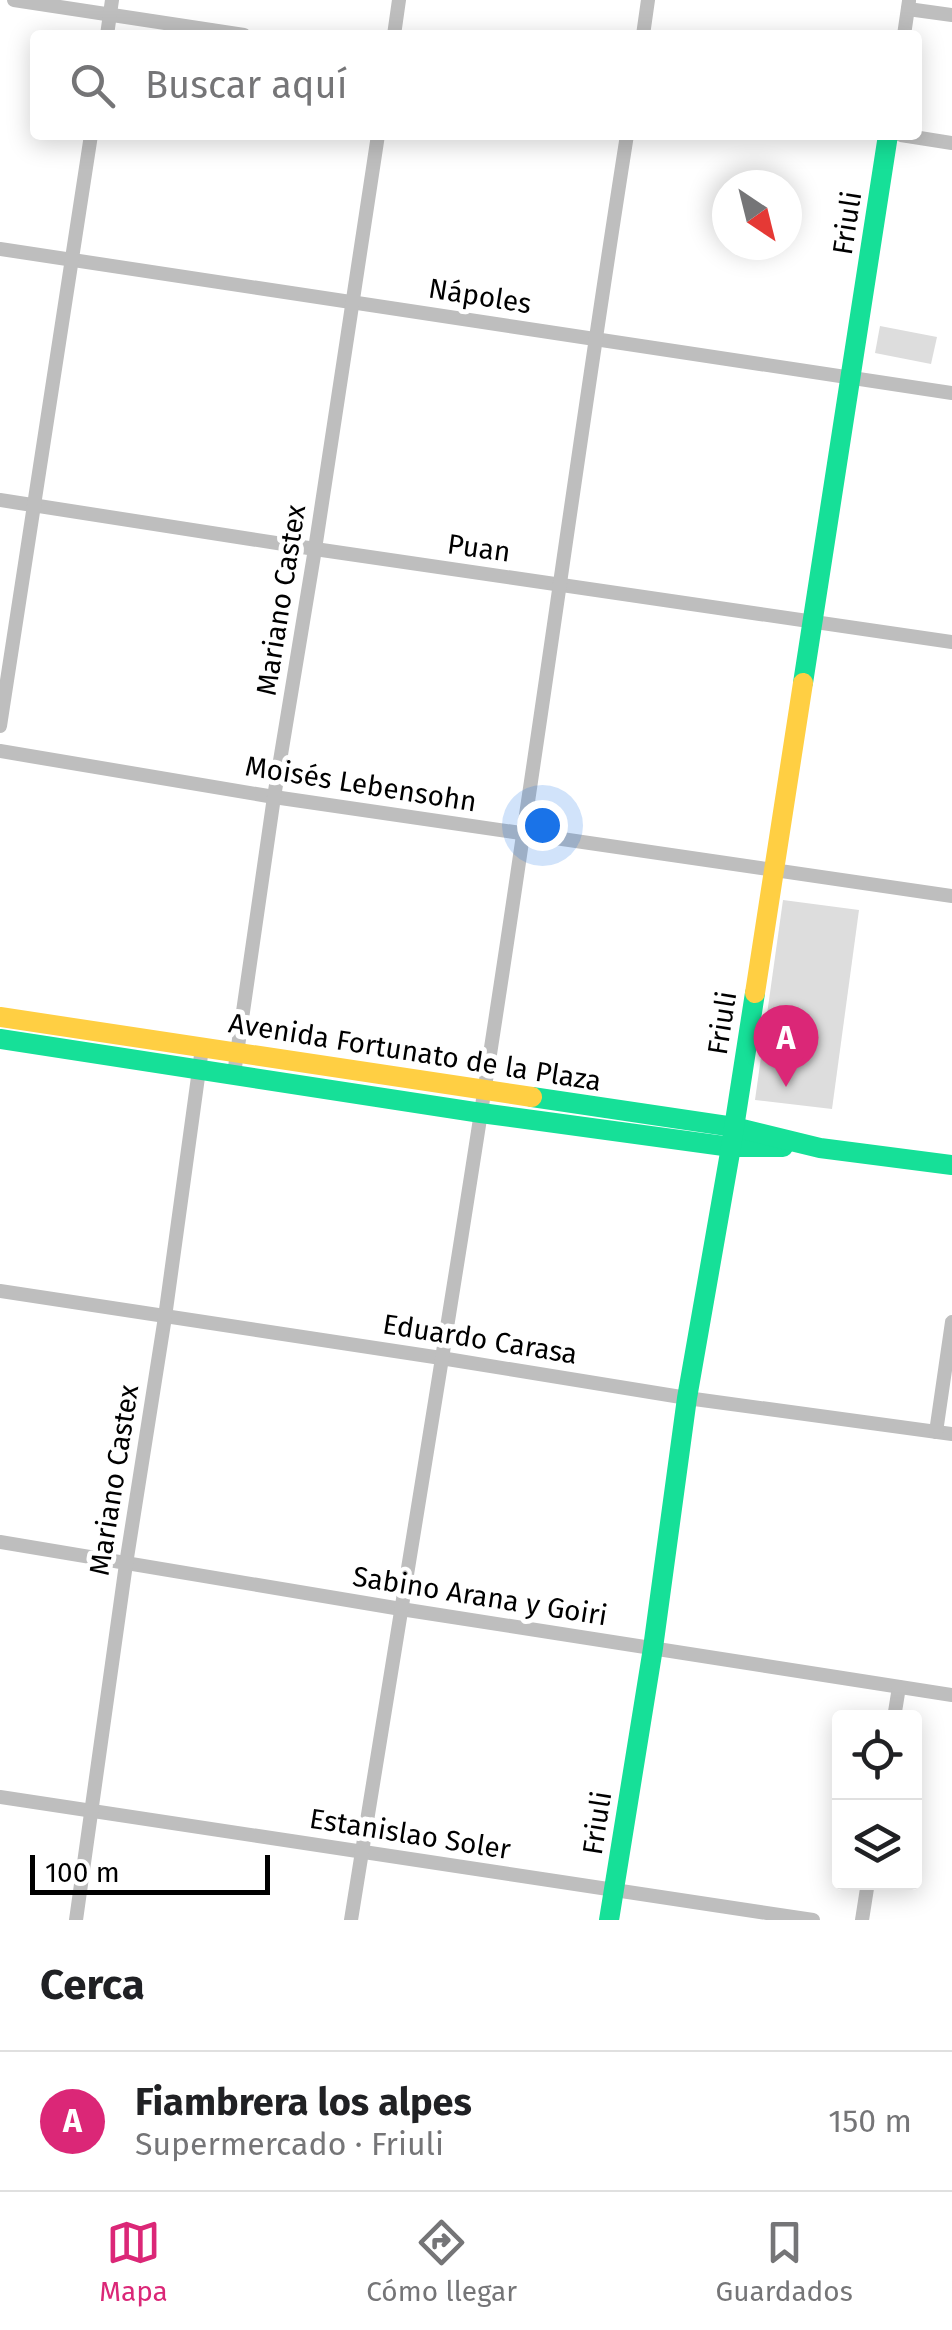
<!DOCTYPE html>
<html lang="es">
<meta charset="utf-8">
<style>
:root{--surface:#fff;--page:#f2f2f2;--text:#202124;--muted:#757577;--line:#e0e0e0;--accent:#db2777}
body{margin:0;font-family:"Fira Sans",sans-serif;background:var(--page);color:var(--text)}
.controls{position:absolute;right:30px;bottom:30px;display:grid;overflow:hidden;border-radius:10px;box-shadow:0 5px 25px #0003}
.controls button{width:90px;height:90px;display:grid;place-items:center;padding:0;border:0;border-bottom:2px solid var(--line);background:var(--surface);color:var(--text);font:50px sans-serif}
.compass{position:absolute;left:712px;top:170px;width:90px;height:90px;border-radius:50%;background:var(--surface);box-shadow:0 5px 25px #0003;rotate:145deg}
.scale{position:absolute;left:30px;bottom:25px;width:240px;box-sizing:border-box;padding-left:10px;border:5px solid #000;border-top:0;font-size:28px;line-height:35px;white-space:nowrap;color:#000;-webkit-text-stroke:8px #fff;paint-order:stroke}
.you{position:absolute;left:542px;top:825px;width:35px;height:35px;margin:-25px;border:8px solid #fff;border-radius:50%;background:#1a73e8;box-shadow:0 0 0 15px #1a73e833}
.badge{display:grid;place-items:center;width:65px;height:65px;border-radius:50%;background:var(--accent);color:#fff;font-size:32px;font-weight:700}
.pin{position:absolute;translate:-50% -82px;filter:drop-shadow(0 2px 5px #0008)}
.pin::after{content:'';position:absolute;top:52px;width:35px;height:30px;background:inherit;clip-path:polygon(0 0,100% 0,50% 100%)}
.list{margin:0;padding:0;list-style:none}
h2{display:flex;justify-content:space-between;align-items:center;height:130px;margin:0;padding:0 40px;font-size:42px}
h2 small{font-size:32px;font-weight:400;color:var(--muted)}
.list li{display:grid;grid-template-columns:65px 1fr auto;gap:30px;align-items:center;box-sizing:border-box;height:140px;padding:0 40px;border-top:2px solid var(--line)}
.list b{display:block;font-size:38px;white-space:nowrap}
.list p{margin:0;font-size:32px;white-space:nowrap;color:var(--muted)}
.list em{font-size:32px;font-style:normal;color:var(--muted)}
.icon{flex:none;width:55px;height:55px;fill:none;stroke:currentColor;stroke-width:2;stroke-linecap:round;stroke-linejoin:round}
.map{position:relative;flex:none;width:952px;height:1920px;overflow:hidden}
.search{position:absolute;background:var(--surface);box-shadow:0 5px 25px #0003;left:30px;right:30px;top:30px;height:110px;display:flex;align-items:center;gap:25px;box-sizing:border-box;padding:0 35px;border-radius:10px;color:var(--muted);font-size:38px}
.sheet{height:270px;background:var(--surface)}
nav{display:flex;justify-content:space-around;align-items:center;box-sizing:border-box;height:140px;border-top:2px solid var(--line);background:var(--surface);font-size:28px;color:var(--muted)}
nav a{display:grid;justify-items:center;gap:5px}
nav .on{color:var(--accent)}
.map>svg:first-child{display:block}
.building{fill:#ddd}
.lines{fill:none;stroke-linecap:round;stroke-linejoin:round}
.street{stroke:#bebebe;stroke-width:14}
.fast{stroke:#16e098;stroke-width:20}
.slow{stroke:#ffcf43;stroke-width:20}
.labels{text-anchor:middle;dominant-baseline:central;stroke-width:10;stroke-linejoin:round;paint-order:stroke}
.street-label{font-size:28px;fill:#000;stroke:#fff}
</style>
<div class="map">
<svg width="952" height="1920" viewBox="0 0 952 1920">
<rect width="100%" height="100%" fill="#fff"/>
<g class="building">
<polygon points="880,326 937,337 931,364 875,353"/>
<polygon points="783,900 859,910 832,1109 755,1100"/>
</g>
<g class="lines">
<g class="street">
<polyline points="14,0 244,35"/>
<polyline points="908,9 952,15"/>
<polyline points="107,35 112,0"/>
<polyline points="394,35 399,0"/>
<polyline points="643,35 648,0"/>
<polyline points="904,35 909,1"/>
<polyline points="901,135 952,143"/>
<polyline points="0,249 952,393"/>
<polyline points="0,500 315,549 952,642"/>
<polyline points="0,726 91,135"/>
<polyline points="0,751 274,797 952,896"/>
<polyline points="234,1074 274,797 315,549 378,135"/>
<polyline points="0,1291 441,1358 687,1398 952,1434"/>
<polyline points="936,1432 952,1322"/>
<polyline points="0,1542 401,1609 952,1695"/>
<polyline points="894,1718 899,1687"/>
<polyline points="0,1797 813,1920"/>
<polyline points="76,1920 126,1564 165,1317 202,1048"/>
<path d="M351,1920C409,1559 470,1197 523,835C558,602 590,368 627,135"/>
<polyline points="862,1920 868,1882"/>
</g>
<g class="fast">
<polyline points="803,683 888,135"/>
<polyline points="0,1039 481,1113 731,1147 783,1147"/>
<polyline points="532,1097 734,1127 820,1148 952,1165"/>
<polyline points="609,1920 653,1648 687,1398 731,1147 755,993"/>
</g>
<g class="slow">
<polyline points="755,993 803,683"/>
<polyline points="0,1017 532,1097"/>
</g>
</g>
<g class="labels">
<g class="street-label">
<text transform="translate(847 223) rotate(-81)">Friuli</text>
<text transform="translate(480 296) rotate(9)">Nápoles</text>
<text transform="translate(479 548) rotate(8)">Puan</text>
<text transform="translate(281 600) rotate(-81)">Mariano Castex</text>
<text transform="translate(361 784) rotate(9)">Moisés Lebensohn</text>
<text transform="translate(722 1023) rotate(-81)">Friuli</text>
<text transform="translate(415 1052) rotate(9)">Avenida Fortunato de la Plaza</text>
<text transform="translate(480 1339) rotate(9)">Eduardo Carasa</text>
<text transform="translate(114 1480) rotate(-81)">Mariano Castex</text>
<text transform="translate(480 1596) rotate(9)">Sabino Arana y Goiri</text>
<text transform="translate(597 1823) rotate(-81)">Friuli</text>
<text transform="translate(410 1834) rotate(9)">Estanislao Soler</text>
</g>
</g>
</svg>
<div class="controls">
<button><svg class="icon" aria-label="locate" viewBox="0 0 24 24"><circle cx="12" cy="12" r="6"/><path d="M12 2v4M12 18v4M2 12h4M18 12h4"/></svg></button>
<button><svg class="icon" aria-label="layers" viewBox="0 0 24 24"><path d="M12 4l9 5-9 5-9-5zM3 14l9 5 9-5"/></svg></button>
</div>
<svg class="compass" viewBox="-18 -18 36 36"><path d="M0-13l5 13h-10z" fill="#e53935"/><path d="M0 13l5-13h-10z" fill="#757577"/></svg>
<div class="scale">100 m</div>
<div class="you"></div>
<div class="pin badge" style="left:786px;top:1087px">A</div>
<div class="search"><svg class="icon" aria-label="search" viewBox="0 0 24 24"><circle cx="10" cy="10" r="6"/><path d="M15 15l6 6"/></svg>Buscar aquí</div>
</div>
<section class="sheet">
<h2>Cerca<small></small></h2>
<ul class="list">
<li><span class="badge">A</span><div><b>Fiambrera los alpes</b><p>Supermercado · Friuli</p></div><em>150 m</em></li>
</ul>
</section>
<nav>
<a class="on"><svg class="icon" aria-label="map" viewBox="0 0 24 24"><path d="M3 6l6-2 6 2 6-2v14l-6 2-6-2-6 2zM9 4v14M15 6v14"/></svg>Mapa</a>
<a><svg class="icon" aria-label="directions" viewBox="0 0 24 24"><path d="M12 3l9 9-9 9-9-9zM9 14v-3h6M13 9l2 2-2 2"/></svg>Cómo llegar</a>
<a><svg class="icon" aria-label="saved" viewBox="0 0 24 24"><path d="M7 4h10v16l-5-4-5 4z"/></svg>Guardados</a>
</nav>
